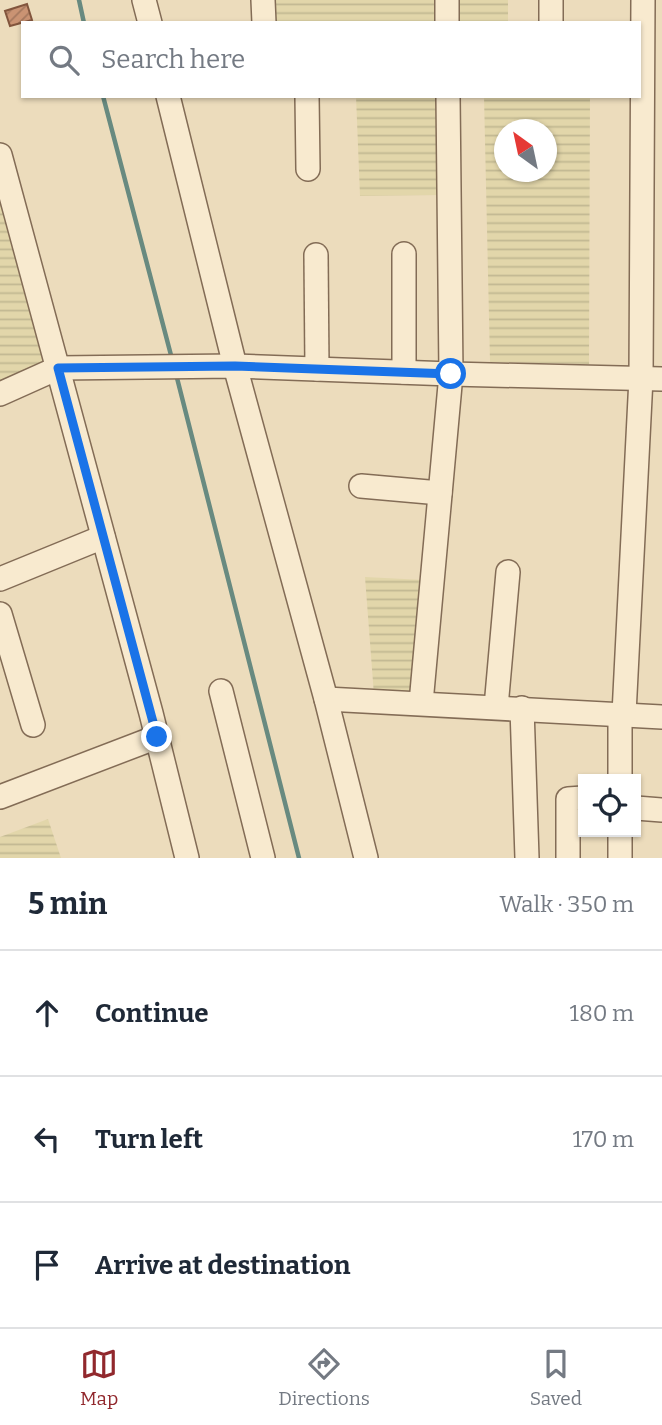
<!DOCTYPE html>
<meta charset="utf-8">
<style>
:root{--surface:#fff;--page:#f6f6f7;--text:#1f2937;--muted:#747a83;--line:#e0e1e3;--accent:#91282d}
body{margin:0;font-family:Bitter,serif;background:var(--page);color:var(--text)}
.controls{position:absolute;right:21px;bottom:21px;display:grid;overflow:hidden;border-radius:0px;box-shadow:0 2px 5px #0004}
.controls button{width:63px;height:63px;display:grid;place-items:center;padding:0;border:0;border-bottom:2px solid var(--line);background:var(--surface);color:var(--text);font:35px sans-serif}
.compass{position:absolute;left:494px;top:119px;width:63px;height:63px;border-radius:50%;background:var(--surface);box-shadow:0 2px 5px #0004;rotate:327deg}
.stop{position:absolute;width:21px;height:21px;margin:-16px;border:5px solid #1a73e8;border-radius:50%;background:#fff}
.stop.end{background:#1a73e8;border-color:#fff;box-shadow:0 2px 7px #0008}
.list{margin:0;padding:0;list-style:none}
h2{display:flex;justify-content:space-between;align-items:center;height:91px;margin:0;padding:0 28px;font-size:30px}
h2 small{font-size:23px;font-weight:400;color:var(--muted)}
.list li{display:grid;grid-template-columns:46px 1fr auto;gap:21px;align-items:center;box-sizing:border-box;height:126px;padding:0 28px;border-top:2px solid var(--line)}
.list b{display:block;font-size:26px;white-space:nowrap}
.list em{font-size:23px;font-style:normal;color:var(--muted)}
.icon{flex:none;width:38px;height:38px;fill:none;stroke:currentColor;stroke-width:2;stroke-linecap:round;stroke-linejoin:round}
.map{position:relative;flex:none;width:662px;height:858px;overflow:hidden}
.search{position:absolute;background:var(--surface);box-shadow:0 2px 5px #0004;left:21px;right:21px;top:21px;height:77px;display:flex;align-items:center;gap:18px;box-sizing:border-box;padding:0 24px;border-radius:0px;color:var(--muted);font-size:26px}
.sheet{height:469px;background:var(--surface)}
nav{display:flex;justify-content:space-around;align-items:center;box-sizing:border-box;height:98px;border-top:2px solid var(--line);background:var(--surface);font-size:19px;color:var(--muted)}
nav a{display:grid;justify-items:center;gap:4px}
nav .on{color:var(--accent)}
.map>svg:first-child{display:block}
.farmland{fill:url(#farmland-rules);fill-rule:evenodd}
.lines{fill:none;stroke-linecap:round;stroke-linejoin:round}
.stream{stroke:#688a80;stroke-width:4.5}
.building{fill:url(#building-hatch);stroke:#82553d;stroke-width:2}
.minor-casing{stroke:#836c56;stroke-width:26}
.minor{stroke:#f8eacf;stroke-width:23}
.route{stroke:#1a73e8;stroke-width:9}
</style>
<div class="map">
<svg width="662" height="858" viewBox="0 0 662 858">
<defs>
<pattern id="farmland-rules" width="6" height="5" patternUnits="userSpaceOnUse" patternTransform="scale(1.75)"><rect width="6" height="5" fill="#e2d6aa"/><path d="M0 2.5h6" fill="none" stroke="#c2b892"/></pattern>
<pattern id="building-hatch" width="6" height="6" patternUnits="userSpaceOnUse" patternTransform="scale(1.75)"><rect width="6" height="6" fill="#ca9373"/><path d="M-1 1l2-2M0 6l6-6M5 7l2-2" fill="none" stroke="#a5785e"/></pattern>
</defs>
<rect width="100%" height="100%" fill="#ecdcbc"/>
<g class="farmland">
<polygon points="270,0 508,0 508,23 271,23"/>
<polygon points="356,96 439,96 441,195 360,196"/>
<path d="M484,96H590L589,364L490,362ZM504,130H546V172H504Z"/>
<polygon points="0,190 48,364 0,385"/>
<polygon points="365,577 424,580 418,696 374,695"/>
<polygon points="48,819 61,858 0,858 0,837"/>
</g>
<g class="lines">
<g class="stream">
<polyline points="79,0 84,23"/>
<polyline points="103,96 172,359"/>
<polyline points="176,374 299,858"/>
</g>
</g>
<polygon class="building" points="27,4 32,20 10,26 5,11"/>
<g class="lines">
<g class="minor-casing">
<g id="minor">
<polyline points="144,0 150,23"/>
<polyline points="263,0 264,23"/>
<polyline points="447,0 447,23"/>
<polyline points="551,0 551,23"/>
<polyline points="168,96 235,366 326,699 366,858"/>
<polyline points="307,96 308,169"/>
<polyline points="0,155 151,713 187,858"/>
<polyline points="404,254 404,372"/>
<polyline points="316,255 317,369"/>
<polyline points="0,394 58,368 235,366 451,374 662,379"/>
<polyline points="361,486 440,493"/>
<polyline points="0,579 103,537"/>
<polyline points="0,614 33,725"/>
<polyline points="221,691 263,858"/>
<polyline points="326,699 662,717"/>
<polyline points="421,703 451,374 448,96"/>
<polyline points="496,707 508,572"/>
<polyline points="522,708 527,858"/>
<polyline points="624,714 641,378 643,0"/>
<polyline points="620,779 620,713"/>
<polyline points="0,797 157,737"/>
<polyline points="636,808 662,810"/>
<polyline points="568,858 568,799 583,798"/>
<polyline points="620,858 620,832"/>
</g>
</g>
<use href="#minor" class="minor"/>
</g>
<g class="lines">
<polyline class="route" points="157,737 58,368 235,366 451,374"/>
</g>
</svg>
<div class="controls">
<button><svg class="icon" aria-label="locate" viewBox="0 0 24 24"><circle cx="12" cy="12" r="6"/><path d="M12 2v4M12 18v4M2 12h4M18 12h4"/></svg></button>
</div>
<svg class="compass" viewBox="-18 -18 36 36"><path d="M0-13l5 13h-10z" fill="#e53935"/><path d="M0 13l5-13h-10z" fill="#747a83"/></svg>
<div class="stop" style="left:451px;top:374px"></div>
<div class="stop end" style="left:157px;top:737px"></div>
<div class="search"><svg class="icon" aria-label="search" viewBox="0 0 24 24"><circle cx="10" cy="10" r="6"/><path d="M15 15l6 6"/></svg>Search here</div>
</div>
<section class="sheet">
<h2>5 min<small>Walk · 350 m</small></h2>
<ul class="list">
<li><svg class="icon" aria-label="ahead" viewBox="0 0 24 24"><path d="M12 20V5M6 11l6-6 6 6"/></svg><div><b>Continue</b></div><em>180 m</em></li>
<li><svg class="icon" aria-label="left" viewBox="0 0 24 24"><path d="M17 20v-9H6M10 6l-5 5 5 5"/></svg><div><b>Turn left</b></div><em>170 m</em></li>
<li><svg class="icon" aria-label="arrive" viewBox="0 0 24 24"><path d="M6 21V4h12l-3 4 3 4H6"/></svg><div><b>Arrive at destination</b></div></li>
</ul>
</section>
<nav>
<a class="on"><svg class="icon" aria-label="map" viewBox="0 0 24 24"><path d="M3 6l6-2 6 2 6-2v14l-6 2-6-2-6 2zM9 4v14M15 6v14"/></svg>Map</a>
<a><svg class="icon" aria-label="directions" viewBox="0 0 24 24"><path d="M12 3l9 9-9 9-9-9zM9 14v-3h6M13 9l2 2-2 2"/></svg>Directions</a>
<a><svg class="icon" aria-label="saved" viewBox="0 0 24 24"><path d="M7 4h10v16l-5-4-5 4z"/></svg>Saved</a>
</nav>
